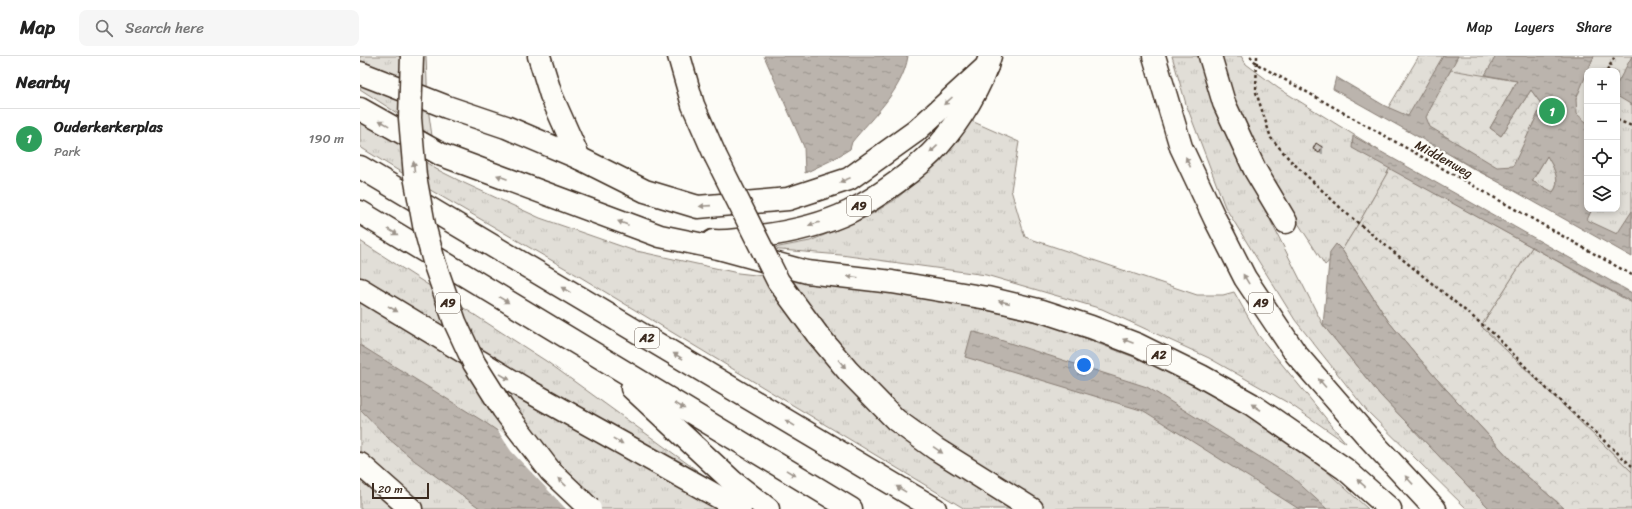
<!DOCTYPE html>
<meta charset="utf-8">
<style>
:root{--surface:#fff;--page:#f6f6f6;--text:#222;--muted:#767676;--line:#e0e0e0;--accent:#c8321e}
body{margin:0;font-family:Sriracha,sans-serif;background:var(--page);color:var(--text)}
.controls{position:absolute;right:12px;top:12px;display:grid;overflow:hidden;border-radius:8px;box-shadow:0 2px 6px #0003}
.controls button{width:36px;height:36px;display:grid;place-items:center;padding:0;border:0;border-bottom:1px solid var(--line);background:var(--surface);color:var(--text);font:20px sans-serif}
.scale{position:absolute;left:12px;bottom:10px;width:57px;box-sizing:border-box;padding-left:4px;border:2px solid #3b2a1e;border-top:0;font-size:11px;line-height:14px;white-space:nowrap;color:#3b2a1e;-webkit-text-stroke:3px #fdfcf7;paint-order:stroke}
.you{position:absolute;left:724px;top:309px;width:14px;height:14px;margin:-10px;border:3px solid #fff;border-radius:50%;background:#1a73e8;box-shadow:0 0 0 6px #1a73e833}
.badge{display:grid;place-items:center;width:26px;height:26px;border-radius:50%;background:var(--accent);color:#fff;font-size:13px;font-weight:700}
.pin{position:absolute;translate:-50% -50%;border:2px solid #fff;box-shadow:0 1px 4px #0006}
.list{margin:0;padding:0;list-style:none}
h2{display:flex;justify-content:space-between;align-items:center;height:52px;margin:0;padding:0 16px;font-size:17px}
h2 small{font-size:13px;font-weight:400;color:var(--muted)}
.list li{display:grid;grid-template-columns:26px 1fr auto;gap:12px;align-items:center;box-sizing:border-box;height:60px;padding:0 16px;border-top:1px solid var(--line)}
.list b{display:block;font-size:15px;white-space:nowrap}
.list p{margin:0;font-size:13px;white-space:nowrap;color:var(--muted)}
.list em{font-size:13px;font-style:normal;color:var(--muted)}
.icon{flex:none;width:22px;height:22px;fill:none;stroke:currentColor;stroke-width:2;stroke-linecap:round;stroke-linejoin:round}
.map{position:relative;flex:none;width:1272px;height:453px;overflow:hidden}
header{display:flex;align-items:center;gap:24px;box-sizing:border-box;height:56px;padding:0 20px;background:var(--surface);border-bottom:1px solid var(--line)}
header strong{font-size:19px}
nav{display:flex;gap:22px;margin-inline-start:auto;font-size:14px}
.search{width:280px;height:36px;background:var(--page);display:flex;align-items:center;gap:10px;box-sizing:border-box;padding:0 14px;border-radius:8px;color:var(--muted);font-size:15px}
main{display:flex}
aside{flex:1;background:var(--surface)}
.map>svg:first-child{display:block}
.grass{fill:url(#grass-tufts);stroke:#8e847a}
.forest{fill:url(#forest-crowns);stroke:#8e847a}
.water{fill:url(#water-ripples);stroke:#887d74;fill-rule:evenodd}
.pier{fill:#fdfcf7}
.building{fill:#cdc8c2;stroke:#3b2a1e;filter:url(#shadow)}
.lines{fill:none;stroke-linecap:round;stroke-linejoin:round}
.minor-casing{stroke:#3b2a1e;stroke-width:25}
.highway-casing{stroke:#3b2a1e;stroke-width:25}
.path{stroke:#3b2a1e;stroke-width:2.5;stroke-dasharray:3 3;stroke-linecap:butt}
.minor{stroke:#fdfcf7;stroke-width:22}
.highway{stroke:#fdfcf7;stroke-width:22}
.highway-bridge-casing{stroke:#3b2a1e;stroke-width:25;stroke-linecap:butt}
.highway-bridge{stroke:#fdfcf7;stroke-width:22}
.oneway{fill:#9c938a}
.labels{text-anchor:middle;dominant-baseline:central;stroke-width:4;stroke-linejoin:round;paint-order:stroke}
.shield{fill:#fdfcf7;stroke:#75695f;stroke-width:1}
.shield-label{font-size:12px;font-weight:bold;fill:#3b2a1e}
.street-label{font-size:13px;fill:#3b2a1e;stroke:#fdfcf7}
</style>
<header>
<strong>Map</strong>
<div class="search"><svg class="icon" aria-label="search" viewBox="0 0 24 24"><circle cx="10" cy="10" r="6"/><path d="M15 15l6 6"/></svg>Search here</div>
<nav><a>Map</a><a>Layers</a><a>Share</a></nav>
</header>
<main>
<aside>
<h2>Nearby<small></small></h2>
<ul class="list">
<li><span class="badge" style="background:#2e9e5b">1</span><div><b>Ouderkerkerplas</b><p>Park</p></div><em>190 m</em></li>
</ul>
</aside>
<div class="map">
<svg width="1272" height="453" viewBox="0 0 1272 453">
<defs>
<pattern id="grass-tufts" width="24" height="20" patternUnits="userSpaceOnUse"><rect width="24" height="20" fill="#e1ded7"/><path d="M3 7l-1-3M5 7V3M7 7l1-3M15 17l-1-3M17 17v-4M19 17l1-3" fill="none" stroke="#c2bfb8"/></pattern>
<pattern id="forest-crowns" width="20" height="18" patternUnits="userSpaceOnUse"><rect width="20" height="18" fill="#e1ded7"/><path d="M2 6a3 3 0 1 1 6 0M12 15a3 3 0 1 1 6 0" fill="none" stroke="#c2bfb8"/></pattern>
<pattern id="water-ripples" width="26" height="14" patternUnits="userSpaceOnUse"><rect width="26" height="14" fill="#bbb4ad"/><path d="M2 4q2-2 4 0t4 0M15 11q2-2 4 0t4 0" fill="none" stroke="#99938c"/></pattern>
<filter id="shadow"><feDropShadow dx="4.5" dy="2.5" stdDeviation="0" flood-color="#0004"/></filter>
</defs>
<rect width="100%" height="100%" fill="#fdfcf7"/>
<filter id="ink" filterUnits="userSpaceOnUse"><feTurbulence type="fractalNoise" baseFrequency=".025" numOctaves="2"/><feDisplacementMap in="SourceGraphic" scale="8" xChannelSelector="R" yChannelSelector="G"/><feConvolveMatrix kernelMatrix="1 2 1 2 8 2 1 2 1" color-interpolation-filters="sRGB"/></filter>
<g filter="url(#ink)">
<g class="grass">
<polygon points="0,0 66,0 68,52 72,80 0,33"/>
<polygon points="812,0 840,0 881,106 963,269 1021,340 1130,453 1107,453 1007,355 935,264 865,151 826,48"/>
<polygon points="862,0 881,0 886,8 918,32 1020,95 1030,112 1000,165 982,194 965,209 916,133 880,68 861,3"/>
<polygon points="1059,0 1272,0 1272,183 1222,172 1232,153 1257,153 1257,15 1227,15 1227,95 1090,16 1051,75 1024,59"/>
<polygon points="0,62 76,113 104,127 180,162 272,194 378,217 483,229 601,248 692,270 779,303 834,328 898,364 961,410 1008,453 605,453 222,222 60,128 0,91"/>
<polygon points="607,63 659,86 651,134 665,181 837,239 863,239 874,236 899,280 986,387 930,348 849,302 742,253 626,219 481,199 409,193 450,185 507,161 536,143 567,116"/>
<path d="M1187,100C1193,110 1202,125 1193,136L1172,125Z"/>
<polygon points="0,185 186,305 390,453 0,453"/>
<polygon points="1172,191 1272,247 1272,416 1121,270"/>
</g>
<g class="forest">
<polygon points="1091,14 1157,25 1130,72 1141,80 1171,34 1182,49 1145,129 1112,112 1051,75"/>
<polygon points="1030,112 1172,191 1121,270 1272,416 1272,453 1205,453 1161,415 1075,321 1029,266 982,194 1000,165"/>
</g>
<g class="water">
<path d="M404,0H548C543,34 513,60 492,86L490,93L472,104L445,117L444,91Z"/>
<path d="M1083,0H1098L1066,61L1070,71L1137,111L1153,110L1182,49L1171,34L1141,80L1130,72L1157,25L1125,19L1136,0H1234L1216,43L1217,58L1227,67V153H1232L1227,164L1257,178L1272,155V201L973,33L976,21L1025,50L1048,60ZM1187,100C1193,110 1202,126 1193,136L1172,125Z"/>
<polygon points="1272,0 1272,49 1257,40 1257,28"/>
<polygon points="993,80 1272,237 1272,246 992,92"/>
<polygon points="976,188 982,194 1029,266 1075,321 1161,415 1205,453 1130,453 1021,340 963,269 970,196"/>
<polygon points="612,275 787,331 932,421 967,453 939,453 784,355 605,301"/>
<polygon points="0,289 126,367 232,441 237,453 121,453 55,405 29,383 0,353"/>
</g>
<polygon class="pier" points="136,372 234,440 239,453 206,453 151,395"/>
<polygon class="building" points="956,87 962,91 959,97 953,93"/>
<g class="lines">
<g class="minor-casing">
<g id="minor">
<polyline points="179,0 191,39 219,102"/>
<polyline points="850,0 864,47 895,114 926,166"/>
<polyline points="0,17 87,51 146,71 219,102 285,135 338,151 428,143 489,123 556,75 627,10"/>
</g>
</g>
<g class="highway-casing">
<g id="highway">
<polyline points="319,0 333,49 355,99"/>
<polyline points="794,0 821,91 855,163 885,222 936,298 1008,381 1075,453"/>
<polyline points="0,53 82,99 300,180 358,192 447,216 532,226 627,242 682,255 731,271 778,289 841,320 891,348 985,413 1030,453"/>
<polyline points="0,111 575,453"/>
<polyline points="0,156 491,453"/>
<path d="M353,185C368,186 386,183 401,180C430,176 462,169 489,156C517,142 558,113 579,89C599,66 622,30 630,0"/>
<polyline points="0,233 165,333 380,453"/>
<polyline points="457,278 488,315 536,364 576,393 672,453"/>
<polyline points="272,332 373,426 408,453"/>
<polyline points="0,408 51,453"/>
</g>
</g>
<g class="path">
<polyline points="890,0 897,8 1272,219"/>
<polyline points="897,0 896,36 911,82 930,104 986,157 1135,279 1187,333 1272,410"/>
<polyline points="1247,15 1255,0"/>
<polyline points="1257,64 1272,70"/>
</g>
<use href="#minor" class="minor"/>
<use href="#highway" class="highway"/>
<g class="highway-bridge-casing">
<g id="highway-bridge">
<polyline points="52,0 50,62 55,120 64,169 75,209 95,266 114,307 143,353 191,416 230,453"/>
<polyline points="355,99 418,225 457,278"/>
</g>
</g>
<use href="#highway-bridge" class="highway-bridge"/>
</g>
<defs><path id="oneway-solid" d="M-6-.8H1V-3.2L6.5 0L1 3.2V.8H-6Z"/></defs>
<g class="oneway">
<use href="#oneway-solid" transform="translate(588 45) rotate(138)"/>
<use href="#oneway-solid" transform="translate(24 67) rotate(-151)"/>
<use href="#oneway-solid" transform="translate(574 93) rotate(136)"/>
<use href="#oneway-solid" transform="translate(828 106) rotate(-115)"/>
<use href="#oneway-solid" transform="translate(54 111) rotate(-95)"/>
<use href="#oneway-solid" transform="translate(142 121) rotate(-159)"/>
<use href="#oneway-solid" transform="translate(485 124) rotate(158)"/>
<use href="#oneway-solid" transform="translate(345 150) rotate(176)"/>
<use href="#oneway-solid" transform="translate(263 167) rotate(-159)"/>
<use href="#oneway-solid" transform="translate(454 168) rotate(164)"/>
<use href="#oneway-solid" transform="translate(33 176) rotate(31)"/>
<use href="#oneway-solid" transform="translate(493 221) rotate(-173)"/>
<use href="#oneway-solid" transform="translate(886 223) rotate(-121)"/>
<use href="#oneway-solid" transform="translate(206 234) rotate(-149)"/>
<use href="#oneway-solid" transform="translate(144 244) rotate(31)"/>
<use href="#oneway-solid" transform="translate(644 246) rotate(-167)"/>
<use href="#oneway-solid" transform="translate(33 253) rotate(31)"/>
<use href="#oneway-solid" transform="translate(768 285) rotate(-159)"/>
<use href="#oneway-solid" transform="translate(318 300) rotate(-149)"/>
<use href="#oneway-solid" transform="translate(482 308) rotate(50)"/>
<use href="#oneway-solid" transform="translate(145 321) rotate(31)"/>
<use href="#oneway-solid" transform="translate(962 327) rotate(-131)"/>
<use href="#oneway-solid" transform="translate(320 350) rotate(31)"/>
<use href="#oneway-solid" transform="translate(896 351) rotate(-147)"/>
<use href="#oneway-solid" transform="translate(430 367) rotate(-149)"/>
<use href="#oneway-solid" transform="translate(258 385) rotate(29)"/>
<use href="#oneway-solid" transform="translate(578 394) rotate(34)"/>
<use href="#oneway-solid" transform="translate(431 417) rotate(31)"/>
<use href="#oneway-solid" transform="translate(1049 424) rotate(-133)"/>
<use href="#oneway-solid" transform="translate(202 426) rotate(-137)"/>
<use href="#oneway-solid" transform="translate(1001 427) rotate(-139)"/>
<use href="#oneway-solid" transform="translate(541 433) rotate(-149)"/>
</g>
</g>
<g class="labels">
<g class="shield">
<rect x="487" y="140" width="24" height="20" rx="3"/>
<rect x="76" y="237" width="24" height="20" rx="3"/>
<rect x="889" y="237" width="24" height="20" rx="3"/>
<rect x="275" y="272" width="24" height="20" rx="3"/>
<rect x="787" y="289" width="24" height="20" rx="3"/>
</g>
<g class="shield-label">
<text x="499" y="150">A9</text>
<text x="88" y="247">A9</text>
<text x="901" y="247">A9</text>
<text x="287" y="282">A2</text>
<text x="799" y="299">A2</text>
</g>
<g class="street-label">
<text transform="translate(1084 103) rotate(29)">Middenweg</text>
</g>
</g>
</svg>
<div class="controls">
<button>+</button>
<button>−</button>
<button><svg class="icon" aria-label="locate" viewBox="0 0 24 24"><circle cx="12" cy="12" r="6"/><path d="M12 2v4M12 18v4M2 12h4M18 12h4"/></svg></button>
<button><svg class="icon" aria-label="layers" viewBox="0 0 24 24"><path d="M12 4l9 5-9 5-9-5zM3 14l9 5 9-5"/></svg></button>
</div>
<div class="scale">20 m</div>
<div class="you"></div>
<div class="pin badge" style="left:1192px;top:55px;background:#2e9e5b">1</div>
</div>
</main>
